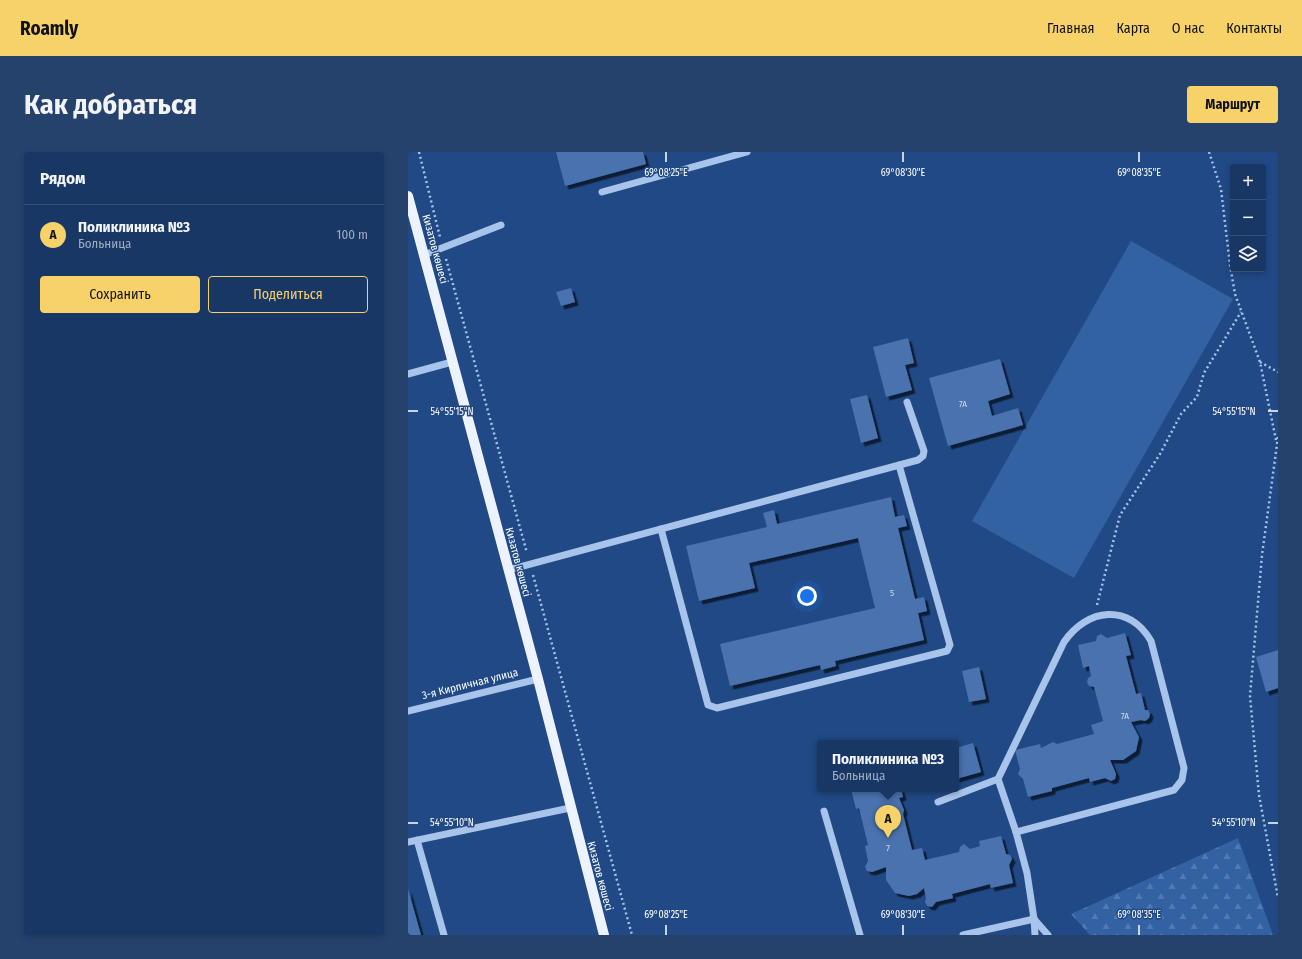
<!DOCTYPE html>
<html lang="ru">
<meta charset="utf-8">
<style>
:root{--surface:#183764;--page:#25426d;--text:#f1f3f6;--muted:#9facbf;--line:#365178;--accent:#f7d269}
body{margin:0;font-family:"Fira Sans Condensed",sans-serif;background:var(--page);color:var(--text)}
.controls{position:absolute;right:12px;top:12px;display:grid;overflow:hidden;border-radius:4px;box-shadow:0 2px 6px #0003}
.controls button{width:36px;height:36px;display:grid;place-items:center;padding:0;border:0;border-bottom:1px solid var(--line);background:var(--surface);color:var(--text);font:20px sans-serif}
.you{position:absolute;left:399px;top:444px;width:14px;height:14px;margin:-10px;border:3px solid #fff;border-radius:50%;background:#1a73e8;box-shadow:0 0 0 6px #1a73e833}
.badge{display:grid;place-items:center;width:26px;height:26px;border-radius:50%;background:var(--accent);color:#111;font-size:13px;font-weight:700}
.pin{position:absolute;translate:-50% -33px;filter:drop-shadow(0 1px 2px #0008)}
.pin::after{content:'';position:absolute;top:21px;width:14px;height:12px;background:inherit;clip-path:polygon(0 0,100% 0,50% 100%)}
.popup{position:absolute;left:409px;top:588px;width:142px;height:52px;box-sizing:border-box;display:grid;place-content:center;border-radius:4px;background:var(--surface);filter:drop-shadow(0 1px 3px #0005);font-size:13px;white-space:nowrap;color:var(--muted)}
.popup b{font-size:15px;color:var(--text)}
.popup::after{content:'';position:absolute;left:50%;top:100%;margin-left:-8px;border:8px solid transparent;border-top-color:var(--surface)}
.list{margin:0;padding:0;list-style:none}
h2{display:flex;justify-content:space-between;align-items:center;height:52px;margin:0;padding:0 16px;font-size:17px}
h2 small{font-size:13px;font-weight:400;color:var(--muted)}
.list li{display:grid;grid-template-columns:26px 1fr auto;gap:12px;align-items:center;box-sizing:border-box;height:60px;padding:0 16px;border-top:1px solid var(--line)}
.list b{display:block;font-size:15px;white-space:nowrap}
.list p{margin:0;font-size:13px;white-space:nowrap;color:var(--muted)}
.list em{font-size:13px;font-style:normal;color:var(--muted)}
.actions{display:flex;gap:8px;padding:12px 16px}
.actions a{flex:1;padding:9px 0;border:1px solid var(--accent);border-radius:4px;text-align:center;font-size:14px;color:var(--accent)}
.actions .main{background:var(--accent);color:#111}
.icon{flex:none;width:22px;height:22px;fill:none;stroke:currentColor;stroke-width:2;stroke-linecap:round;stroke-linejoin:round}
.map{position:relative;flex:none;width:870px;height:783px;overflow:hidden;border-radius:4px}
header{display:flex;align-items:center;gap:24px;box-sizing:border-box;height:56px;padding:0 20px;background:var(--accent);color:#111}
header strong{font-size:19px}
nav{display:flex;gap:22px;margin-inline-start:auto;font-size:14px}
.intro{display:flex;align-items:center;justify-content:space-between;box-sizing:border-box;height:96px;padding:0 24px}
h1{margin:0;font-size:28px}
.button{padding:10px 18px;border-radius:4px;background:var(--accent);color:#111;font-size:14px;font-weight:700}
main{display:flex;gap:24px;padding:0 24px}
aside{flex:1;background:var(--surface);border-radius:4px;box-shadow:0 2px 6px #0003}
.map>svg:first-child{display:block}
.forest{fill:url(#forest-firs)}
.park{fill:#3362a3}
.building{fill:#4872ae;filter:url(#shadow)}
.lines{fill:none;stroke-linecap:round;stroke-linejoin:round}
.path{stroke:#a8c4ea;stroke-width:2.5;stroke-dasharray:2 3;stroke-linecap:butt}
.minor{stroke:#a8c4ea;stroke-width:7}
.major{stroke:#ecf2fe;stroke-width:10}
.ticks{fill:none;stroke:#fff;stroke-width:1.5}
.labels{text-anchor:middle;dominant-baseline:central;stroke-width:3;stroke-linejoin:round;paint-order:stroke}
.number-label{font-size:9px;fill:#d1dceb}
.street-label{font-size:11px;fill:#fff;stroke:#204985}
.ticks-label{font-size:10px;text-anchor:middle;fill:#fff;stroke:#204985;stroke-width:3;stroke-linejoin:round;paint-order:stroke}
</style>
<header>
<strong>Roamly</strong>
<nav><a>Главная</a><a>Карта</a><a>О нас</a><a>Контакты</a></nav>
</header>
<div class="intro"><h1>Как добраться</h1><a class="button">Маршрут</a></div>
<main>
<aside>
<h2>Рядом<small></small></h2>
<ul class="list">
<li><span class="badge">A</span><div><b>Поликлиника №3</b><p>Больница</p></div><em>100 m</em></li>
</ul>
<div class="actions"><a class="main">Сохранить</a><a>Поделиться</a></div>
</aside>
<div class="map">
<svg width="870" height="783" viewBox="0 0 870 783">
<defs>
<pattern id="forest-firs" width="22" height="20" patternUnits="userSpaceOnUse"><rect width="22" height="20" fill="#3362a3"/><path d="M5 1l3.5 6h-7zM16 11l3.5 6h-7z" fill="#527ab1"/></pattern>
<filter id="shadow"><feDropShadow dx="3.5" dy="3.5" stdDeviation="0" flood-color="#0009"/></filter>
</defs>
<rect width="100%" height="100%" fill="#204985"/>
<polygon class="forest" points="830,686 865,783 682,783 663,762"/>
<polygon class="park" points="723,89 825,147 666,426 564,369"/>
<g class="building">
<polygon points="148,0 235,0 238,12 157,34"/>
<polygon points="163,136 167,150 153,154 148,140"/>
<polygon points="500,186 506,211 497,213 504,238 478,245 465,195"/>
<polygon points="592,207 602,242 580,249 584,264 610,256 615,273 540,294 521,226"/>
<polygon points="459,243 470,286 453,291 442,247"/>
<polygon points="483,345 487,365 496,363 499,374 490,376 507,447 516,445 519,459 510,461 516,488 427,509 428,514 413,518 412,513 322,534 312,492 467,456 450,386 341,411 347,436 291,449 278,394 359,375 355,361 366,358 369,372"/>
<polygon points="717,481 723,503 718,504 728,542 733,541 737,558 740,558 742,562 741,566 737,569 733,568 723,570 731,585 728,599 715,608 702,608 708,622 707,627 703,629 697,626 682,630 681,626 644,636 644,639 620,645 615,627 610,622 612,617 607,598 632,592 633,596 645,590 649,592 686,582 683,573 695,569 686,535 681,534 679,530 680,526 683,524 681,514 675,516 670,493 688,489 689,484 693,482 699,486"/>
<polygon points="870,498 870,536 858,540 848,505"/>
<polygon points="571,515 578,547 561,550 554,519"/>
<polygon points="565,591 573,620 548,627 548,596"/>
<polygon points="443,637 493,637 495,645 491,646 496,658 495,662 504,698 514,696 517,708 551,700 552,695 556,692 562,697 572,694 571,689 593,684 598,702 602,703 604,707 601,713 605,731 583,736 582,732 544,742 545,746 528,750 524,755 519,754 517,750 518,746 516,736 509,742 501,744 487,741 478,728 478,715 464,720 459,719 457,715 460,709 457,694 460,693 451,656 448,657"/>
<polygon points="0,737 13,783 0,783"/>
</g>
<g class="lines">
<g class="path">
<polyline points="11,0 32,85"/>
<polyline points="801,0 813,37 822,113 827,142 852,210 868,288"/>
<polyline points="38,107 119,401"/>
<polyline points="852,210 870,220"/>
<polyline points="870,285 854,403 842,544 851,643 870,746"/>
<polyline points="125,423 224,783"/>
<polyline points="689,453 712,363 752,302 773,262 789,245 796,221 833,160"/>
</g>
<g class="minor">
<polyline points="194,40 339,0"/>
<polyline points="16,103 93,73"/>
<polyline points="0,222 44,210"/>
<polyline points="253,377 300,553 309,556 539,499 542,493 491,313"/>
<polyline points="100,418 510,308 515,304 516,299 499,250"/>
<polyline points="0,559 130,527"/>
<path d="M590,627L656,490C679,456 721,451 743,489L776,616L774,628L766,638L608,680"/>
<polyline points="530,650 590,627 608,680 619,721 626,767 555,783"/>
<polyline points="416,659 452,783"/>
<polyline points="9,688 36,783"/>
<polyline points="0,690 162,656"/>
<polyline points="626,767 640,783"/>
<polyline points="626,767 627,783"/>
</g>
<polyline class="major" points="0,44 130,527 196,783"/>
</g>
<path class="ticks" d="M258,0V10M495,0V10M731,0V10M0,259H10M860,259H870M0,671H10M860,671H870M258,773V783M495,773V783M731,773V783"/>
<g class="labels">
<g class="number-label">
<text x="555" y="252">7А</text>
<text x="484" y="441">5</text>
<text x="717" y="564">7А</text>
<text x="480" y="696">7</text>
</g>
<g class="street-label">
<text transform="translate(27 97) rotate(75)">Кизатов көшесі</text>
<text transform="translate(110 410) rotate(75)">Кизатов көшесі</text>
<text transform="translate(62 532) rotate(-14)">3-я Кирпичная улица</text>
<text transform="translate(192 724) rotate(75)">Кизатов көшесі</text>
</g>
</g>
<g class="ticks-label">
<text x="258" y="24">69°08'25"E</text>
<text x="495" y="24">69°08'30"E</text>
<text x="731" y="24">69°08'35"E</text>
<text x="44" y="263">54°55'15"N</text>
<text x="826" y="263">54°55'15"N</text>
<text x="44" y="674">54°55'10"N</text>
<text x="826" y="674">54°55'10"N</text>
<text x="258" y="766">69°08'25"E</text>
<text x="495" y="766">69°08'30"E</text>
<text x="731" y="766">69°08'35"E</text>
</g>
</svg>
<div class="controls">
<button>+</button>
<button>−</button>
<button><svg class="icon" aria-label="layers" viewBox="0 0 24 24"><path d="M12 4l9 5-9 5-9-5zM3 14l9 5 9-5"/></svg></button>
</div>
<div class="you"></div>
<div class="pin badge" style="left:480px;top:686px">A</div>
<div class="popup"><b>Поликлиника №3</b>Больница</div>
</div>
</main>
